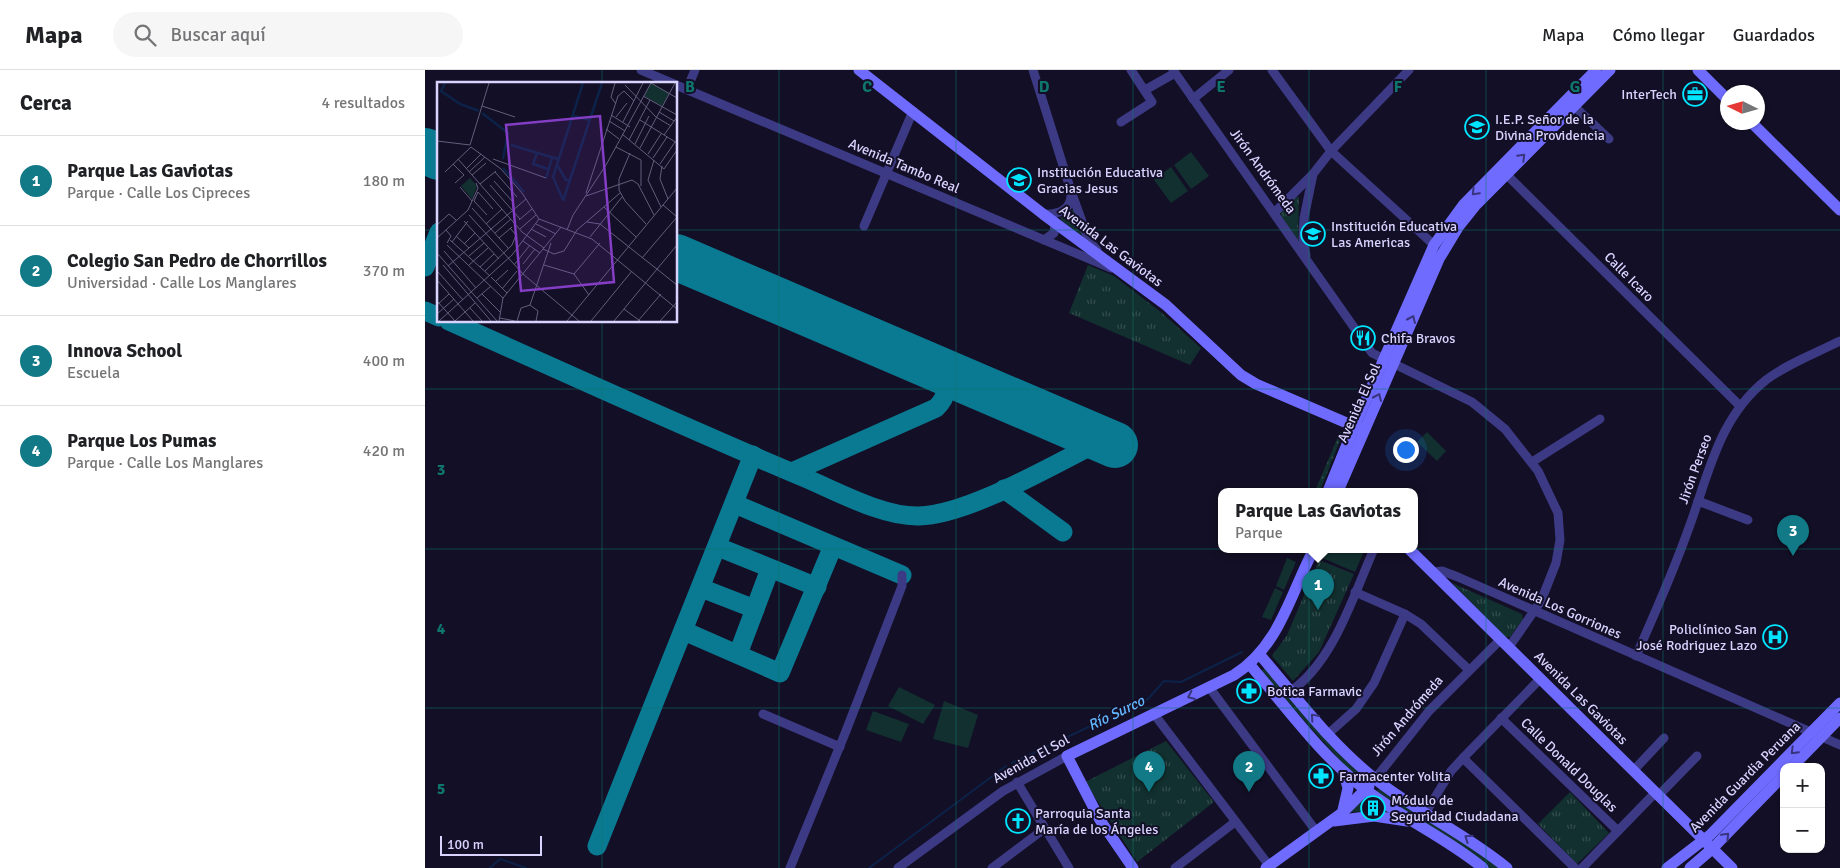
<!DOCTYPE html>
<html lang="es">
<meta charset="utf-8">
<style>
:root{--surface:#fff;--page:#f6f6f6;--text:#202124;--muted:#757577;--line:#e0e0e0;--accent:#127987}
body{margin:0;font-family:Signika,sans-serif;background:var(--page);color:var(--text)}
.controls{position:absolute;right:15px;bottom:15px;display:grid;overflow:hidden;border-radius:10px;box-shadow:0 1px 4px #0004}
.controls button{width:45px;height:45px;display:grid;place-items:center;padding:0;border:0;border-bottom:1px solid var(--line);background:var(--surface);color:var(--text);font:25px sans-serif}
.compass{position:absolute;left:1295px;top:15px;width:45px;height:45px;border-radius:50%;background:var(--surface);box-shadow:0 1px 4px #0004;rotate:275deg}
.scale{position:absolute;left:15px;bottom:12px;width:102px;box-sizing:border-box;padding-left:5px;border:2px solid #d9d4ff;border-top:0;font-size:14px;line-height:18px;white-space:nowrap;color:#d9d4ff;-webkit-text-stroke:4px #130f26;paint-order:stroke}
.you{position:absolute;left:980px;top:379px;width:18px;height:18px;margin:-12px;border:4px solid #fff;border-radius:50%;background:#1a73e8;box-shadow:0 0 0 8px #1a73e833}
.badge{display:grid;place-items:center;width:32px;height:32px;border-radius:50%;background:var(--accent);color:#fff;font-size:16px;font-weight:700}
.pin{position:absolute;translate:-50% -41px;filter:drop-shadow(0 1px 2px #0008)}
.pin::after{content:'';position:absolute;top:26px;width:18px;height:15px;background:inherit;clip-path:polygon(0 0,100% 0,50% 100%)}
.popup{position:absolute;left:793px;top:418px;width:200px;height:65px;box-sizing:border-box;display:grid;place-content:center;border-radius:10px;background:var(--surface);filter:drop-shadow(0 1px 4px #0005);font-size:16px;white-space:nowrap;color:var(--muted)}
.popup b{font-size:19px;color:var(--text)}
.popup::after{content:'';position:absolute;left:50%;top:100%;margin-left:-10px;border:10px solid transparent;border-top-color:var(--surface)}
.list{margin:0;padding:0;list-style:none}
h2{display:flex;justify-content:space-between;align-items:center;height:65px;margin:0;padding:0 20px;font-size:21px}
h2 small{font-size:16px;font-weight:400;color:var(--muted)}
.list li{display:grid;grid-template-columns:32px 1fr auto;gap:15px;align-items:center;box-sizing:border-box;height:90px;padding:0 20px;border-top:1px solid var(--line)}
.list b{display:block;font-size:19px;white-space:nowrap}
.list p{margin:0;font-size:16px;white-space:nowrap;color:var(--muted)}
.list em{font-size:16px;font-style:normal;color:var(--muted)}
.icon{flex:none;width:28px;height:28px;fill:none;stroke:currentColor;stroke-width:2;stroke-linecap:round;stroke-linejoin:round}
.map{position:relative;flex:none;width:1415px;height:798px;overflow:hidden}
header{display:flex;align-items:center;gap:30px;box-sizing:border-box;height:70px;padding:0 25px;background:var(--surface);border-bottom:1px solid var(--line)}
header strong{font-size:24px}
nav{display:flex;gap:28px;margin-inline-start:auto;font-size:18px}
.search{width:350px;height:45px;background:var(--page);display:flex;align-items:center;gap:12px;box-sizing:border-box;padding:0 18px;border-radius:28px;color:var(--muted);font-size:19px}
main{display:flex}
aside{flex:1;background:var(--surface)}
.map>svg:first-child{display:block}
.grass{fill:#12302f}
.park{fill:url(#park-tufts)}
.garden{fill:url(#garden-dots)}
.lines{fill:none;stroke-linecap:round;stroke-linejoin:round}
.stream{stroke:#0c2248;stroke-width:2}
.taxiway{stroke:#0a7a92;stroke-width:19}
.runway{stroke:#0a7a92;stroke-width:46}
.street{stroke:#3d3a85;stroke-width:9}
.secondary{stroke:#6f6bff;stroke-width:11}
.oneway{stroke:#38347d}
.grid{fill:none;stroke:#0f766e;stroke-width:1;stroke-opacity:0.55}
.labels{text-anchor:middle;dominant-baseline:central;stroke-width:4;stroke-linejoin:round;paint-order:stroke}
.poi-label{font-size:14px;fill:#d9d4ff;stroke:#130f26;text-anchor:start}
.street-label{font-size:14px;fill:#d9d4ff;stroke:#130f26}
.water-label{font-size:15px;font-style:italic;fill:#62b6ff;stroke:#130f26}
.inset-river{fill:none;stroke:#0c2248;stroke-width:2.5}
.inset-road{fill:none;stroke:#625e7d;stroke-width:1}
.view{fill:#843dc5;fill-opacity:0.15;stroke:#843dc5;stroke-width:2.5}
.inset-edge{fill:none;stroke:#d9d4ff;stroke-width:2.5}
.grid-label{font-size:16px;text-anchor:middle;font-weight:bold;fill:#0f766e;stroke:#130f26;stroke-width:4;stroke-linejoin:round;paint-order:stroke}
</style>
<header>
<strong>Mapa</strong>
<div class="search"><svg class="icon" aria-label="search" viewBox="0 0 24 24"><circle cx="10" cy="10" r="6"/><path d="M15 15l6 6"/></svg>Buscar aquí</div>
<nav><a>Mapa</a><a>Cómo llegar</a><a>Guardados</a></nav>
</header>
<main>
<aside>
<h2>Cerca<small>4 resultados</small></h2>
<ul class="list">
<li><span class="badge">1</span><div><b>Parque Las Gaviotas</b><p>Parque · Calle Los Cipreces</p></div><em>180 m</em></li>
<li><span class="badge">2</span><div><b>Colegio San Pedro de Chorrillos</b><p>Universidad · Calle Los Manglares</p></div><em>370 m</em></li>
<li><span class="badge">3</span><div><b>Innova School</b><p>Escuela</p></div><em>400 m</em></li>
<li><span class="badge">4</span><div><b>Parque Los Pumas</b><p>Parque · Calle Los Manglares</p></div><em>420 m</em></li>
</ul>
</aside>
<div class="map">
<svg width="1415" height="798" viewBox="0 0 1415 798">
<defs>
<pattern id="park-tufts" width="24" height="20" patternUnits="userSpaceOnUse" patternTransform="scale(1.25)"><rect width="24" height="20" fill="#12302f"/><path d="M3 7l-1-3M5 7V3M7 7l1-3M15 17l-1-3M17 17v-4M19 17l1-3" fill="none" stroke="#344d4e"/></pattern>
<pattern id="garden-dots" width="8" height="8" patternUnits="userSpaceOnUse" patternTransform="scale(1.25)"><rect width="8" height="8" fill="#12302f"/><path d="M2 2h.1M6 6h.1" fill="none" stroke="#344d4e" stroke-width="1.8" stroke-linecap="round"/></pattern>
</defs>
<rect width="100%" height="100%" fill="#130f26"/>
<g class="grass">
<polygon points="766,82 784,106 766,119 749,95"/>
<polygon points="746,97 763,121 746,133 729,110"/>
<polygon points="646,140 650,140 660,169 636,150 636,147"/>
<polygon points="1002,362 1021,381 1012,391 992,372"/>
<polygon points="899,479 940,479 930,502 895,487"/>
<polygon points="862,488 871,492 859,520 851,516"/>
<polygon points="850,518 858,522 846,550 837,547"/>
<polygon points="841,597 938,704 933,710 835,602"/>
<polygon points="474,617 510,635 498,654 463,636"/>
<polygon points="519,631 553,645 543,678 508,669"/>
<polygon points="448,641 484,654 476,672 441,660"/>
<polygon points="955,717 1076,798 1063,798 950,724"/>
<polygon points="939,728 959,741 922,742"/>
</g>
<g class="park">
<polygon points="871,127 874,127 873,171 855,148 856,141"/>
<polygon points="663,195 689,206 737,243 776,278 765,295 644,243"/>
<polygon points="894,490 929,504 894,582 868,611 847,586 862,565"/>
<polygon points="1027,513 1097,544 1098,549 1085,567 1080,567"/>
<polygon points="741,671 789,732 712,792 660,712"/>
<polygon points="1145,722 1184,763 1152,794 1113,754"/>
</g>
<polygon class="garden" points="915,362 918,363 895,421 890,421"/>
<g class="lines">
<g class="stream">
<polyline points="587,693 723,629 739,611 756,612 817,582"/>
<polyline points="65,798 75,789 101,798"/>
<polyline points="444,798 581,696"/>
</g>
<g class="taxiway">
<polyline points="0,197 14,162"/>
<polyline points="0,241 14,247"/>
<path d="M24,251C141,303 256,356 373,405C408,419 456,447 494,446C544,445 631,393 678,370"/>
<path d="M367,402L511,338C524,325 524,313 513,298"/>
<polyline points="579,419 638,462"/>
<polyline points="310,434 477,505"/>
<polyline points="293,477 392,517"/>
<polyline points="276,518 330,539"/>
<polyline points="259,561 355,603 408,476"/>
<polyline points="313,584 345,499"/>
<polyline points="172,776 328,385"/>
</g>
<g class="runway">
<polyline points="0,81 14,87"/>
<polyline points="251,187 690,375"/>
</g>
<g class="street">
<polyline points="216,0 249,14"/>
<polyline points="608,0 646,121 664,171 672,180"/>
<polyline points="748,0 947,283 1047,332 1080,359 1113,401 1133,443 1135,470 1131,493 1116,531 1084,577"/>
<polyline points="847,0 906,81 1009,175"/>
<polyline points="251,15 686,198"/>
<polyline points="262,19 270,0"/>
<polyline points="720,20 750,3"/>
<polyline points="768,29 804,0"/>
<polyline points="1149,36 1184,69"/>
<polyline points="696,52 727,32 706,0"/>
<polyline points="1078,101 1315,336"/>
<polyline points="850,142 886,106"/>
<path d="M618,144C632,145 647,140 646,124"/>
<polyline points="439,156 488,41"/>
<polyline points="619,170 629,163 630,152"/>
<polyline points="881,186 878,169 879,148 888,104 906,81 984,0"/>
<polyline points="1107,392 1175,349"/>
<polyline points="1273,431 1323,450"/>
<polyline points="1009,502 1017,501 1033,507 1415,675"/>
<polyline points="930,522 980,544 996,554 1044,600"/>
<path d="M1211,586C1229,545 1247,505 1262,463C1283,408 1292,349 1341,310C1362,294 1391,283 1415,271"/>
<polyline points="784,617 891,761"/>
<path d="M866,621C909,591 928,526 949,479"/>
<polyline points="338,644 415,677"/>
<polyline points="729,644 846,798"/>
<polyline points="1076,648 1193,761"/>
<polyline points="903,664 931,639 949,613 980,544"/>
<polyline points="1038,688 1150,798"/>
<polyline points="1208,701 1239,668"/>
<polyline points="950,709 1004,641 1076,569"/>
<polyline points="592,712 644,798"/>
<polyline points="1233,726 1272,686"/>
<polyline points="1001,742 1026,701 1038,688 1115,609"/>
<polyline points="365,798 421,661 477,516 477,505"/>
<polyline points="473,798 578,721 642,686"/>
<polyline points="567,798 619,759"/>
<polyline points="750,798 810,752"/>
<polyline points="1157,798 1230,723"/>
</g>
<g class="secondary">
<polyline points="434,0 618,144 741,235 816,305 831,314 938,360"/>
<polyline points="1273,0 1302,29"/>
<polyline points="1326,52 1415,140"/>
<polyline points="903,421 929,357 1009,175 1039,134 1171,0"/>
<polyline points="913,421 1014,189 1034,156 1050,136 1185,0"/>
<polyline points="984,479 1307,798"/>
<path d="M835,585C871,627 905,673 949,708C991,742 1040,763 1082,798"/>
<path d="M825,595C862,638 896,686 941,720C978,749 1022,768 1058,798"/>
<polyline points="1367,697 1415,648"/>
<polyline points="918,701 923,718 918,740"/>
<polyline points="909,751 949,746 982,751"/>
<path d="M708,798L675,750L642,686L809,605C855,576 865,524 889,479"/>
<polyline points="841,798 917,743 944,716"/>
<polyline points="1242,798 1285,765 1415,633"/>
<polyline points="1265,798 1287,779 1359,705"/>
</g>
</g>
<defs><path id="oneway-chevron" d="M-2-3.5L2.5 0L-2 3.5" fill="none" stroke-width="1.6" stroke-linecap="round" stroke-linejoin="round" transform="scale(1.25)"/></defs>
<g class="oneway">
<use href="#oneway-chevron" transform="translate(1097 87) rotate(-45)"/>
<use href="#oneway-chevron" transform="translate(1050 122) rotate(134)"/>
<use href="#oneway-chevron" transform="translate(987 249) rotate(-66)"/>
<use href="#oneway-chevron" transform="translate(953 327) rotate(-66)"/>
<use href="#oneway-chevron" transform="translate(766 626) rotate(155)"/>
<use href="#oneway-chevron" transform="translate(889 647) rotate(-131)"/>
<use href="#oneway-chevron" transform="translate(1369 681) rotate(135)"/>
<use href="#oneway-chevron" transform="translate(1301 766) rotate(-46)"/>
<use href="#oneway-chevron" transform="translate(1043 768) rotate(-145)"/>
</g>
<path class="grid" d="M177,0V14M354,0V798M531,0V798M708,0V798M884,0V798M1061,0V798M1238,0V798M0,160H14M251,160H1415M177,251V798M0,319H1415M0,479H1415M0,638H1415"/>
<defs>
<g id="office-ring" transform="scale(1.25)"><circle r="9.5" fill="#130f26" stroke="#00e5ff" stroke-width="1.5"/><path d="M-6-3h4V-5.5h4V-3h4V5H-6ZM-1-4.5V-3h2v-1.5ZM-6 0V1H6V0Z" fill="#00e5ff"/></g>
<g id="school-ring" transform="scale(1.25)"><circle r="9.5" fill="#130f26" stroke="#00e5ff" stroke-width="1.5"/><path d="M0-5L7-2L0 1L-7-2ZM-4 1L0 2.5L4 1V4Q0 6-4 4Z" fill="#00e5ff"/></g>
<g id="restaurant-ring" transform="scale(1.25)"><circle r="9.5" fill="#130f26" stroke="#00e5ff" stroke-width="1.5"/><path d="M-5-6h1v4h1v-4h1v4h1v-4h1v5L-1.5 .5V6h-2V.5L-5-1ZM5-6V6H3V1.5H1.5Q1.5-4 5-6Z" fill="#00e5ff"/></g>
<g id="hospital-ring" transform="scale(1.25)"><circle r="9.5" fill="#130f26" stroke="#00e5ff" stroke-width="1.5"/><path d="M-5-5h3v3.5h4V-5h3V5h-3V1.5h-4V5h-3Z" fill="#00e5ff"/></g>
<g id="pharmacy-ring" transform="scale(1.25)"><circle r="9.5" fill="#130f26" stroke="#00e5ff" stroke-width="1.5"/><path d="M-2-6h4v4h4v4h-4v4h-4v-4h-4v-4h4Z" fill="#00e5ff"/></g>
<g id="building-ring" transform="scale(1.25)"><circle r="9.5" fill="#130f26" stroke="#00e5ff" stroke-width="1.5"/><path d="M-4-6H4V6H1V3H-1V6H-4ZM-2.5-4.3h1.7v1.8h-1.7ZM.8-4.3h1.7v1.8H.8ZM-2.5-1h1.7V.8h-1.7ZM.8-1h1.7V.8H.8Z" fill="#00e5ff"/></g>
<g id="church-ring" transform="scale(1.25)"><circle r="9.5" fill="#130f26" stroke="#00e5ff" stroke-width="1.5"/><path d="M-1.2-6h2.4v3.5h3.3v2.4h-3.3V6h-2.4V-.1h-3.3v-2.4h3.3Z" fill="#00e5ff"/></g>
</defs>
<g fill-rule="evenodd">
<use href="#office-ring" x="1270" y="24"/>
<use href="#school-ring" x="1052" y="57"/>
<use href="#school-ring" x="594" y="110"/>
<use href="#school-ring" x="888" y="164"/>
<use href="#restaurant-ring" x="938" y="268"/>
<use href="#hospital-ring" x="1350" y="567"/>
<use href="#pharmacy-ring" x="824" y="621"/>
<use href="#pharmacy-ring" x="896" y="706"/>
<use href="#building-ring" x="948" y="738"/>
<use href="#church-ring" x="593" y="751"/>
</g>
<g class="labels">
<g class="poi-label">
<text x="1252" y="24" text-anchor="end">InterTech</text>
<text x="1070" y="49">I.E.P. Señor de la<tspan x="1070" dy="16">Divina Providencia</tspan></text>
<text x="612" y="102">Institución Educativa<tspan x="612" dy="16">Gracias Jesus</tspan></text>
<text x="906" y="156">Institución Educativa<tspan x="906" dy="16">Las Americas</tspan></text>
<text x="956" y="268">Chifa Bravos</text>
<text x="1332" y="559" text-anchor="end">Policlínico San<tspan x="1332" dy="16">José Rodriguez Lazo</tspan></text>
<text x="842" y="621">Botica Farmavic</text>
<text x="914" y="706">Farmacenter Yolita</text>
<text x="966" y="730">Módulo de<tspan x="966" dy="16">Seguridad Ciudadana</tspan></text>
<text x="610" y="743">Parroquia Santa<tspan x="610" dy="16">María de los Ángeles</tspan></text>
</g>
<g class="street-label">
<text transform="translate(479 96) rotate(23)">Avenida Tambo Real</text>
<text transform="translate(838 101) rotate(54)">Jirón Andrómeda</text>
<text transform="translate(686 176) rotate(37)">Avenida Las Gaviotas</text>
<text transform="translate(1204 207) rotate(45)">Calle Icaro</text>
<text transform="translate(934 333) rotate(-66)">Avenida El Sol</text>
<text transform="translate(1270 399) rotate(-70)">Jirón Perseo</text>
<text transform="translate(1135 538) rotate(24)">Avenida Los Gorriones</text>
<text transform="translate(1156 628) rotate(45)">Avenida Las Gaviotas</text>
<text transform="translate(982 646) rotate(-49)">Jirón Andrómeda</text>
<text transform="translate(606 689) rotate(-29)">Avenida El Sol</text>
<text transform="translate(1144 695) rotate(44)">Calle Donald Douglas</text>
<text transform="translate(1320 707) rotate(-45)">Avenida Guardia Peruana</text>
</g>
<g class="water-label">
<text transform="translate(691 643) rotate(-26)">Río Surco</text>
</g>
</g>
<g transform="translate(12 12)">
<rect width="240" height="240" fill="#130f26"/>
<path d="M33,96L40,104L35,117L24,104Z" fill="#12302f"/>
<path d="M214,1L232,11L225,24L207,14Z" fill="#12302f"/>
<path class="inset-river" d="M8,1L4,9L23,22L42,29M45,31L71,51L66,77M137,34L153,38M74,63L121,77M100,71L96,82L111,87M120,83L129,98H133M66,86L87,110M109,96L115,76M126,118L116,95L146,1M126,119L165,1"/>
<path class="inset-road" d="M178,1L174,15L179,22M188,3L219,35L234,44M206,14L240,33M45,24L78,35M222,30L237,39M174,33L193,45M179,35L190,21M203,38L240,61M172,39L188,49M186,40L206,1M169,47L182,57M185,52L227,87M227,53L240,35M192,58L213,18M0,59L33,63M198,62L212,34M33,63L52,1M179,65L204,78V104M203,66L238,1M193,71L182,97V108L188,119L209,142M211,72L224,52M216,76L230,55M21,77L85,150L107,166M56,77L109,96M217,78L211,98L224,125M16,82L27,93L18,101M223,82L238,60M225,84L223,97L231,117M29,87L44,72M227,87L240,68M8,90L34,65L64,87L85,111L102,137M32,90L48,75M58,90L80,115M35,93L49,81M57,99L75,119M43,102L59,89M53,103L83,137M23,105L35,119M149,111L181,14L187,9L197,19M149,114L195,98L201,102L217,133M226,123L240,135M167,125L199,155M35,126L72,167M32,133L86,192L142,239M50,133L37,119L41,110L56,127M82,138L95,127M27,139L62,177M150,140L163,142L240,203M49,142L65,127M99,142L119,152M0,143L12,132L19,138M83,147L99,133M94,147L109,155M9,148L14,154L10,161M130,148L136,133L169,83L214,1L240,16M58,151L74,137M19,154L32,166M153,155L185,115M0,156L31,128L41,106L39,101M62,156L75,145M13,158L53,194M86,159L103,171M15,160L31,139M27,162L38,151M10,163L66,216M106,167L117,172L127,169L140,148L183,111M7,169L39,206M0,171L60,239M32,174L47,161M205,176L240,135M86,182L98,167M6,183L54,239M32,183L51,166M77,183L93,163M107,183L137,192L152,213M11,184L89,117M43,185L57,172M48,189L75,163L79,153L73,146M1,190L26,218M137,192L163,161M54,195L70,211M0,198L36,239M58,200L71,188M65,207L80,189M45,212L63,230M40,216L54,204M0,219L18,239M0,223L12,212M93,223L114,161M93,223L101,229L99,239M33,226L45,239M187,227L203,239M0,232L17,217M63,236L78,239M2,239L75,173L102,137L155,157L240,227M18,239L38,221M62,239L66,216L124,145M80,239L84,226L93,223M130,239L240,106M154,239L195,189M177,239L240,163M201,239L224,212M223,239L240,220"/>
<path class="view" d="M163,34L177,200L84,209L69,43Z"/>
<rect width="240" height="240" class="inset-edge"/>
</g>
<g class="grid-label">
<text x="265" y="22">B</text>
<text x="442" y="22">C</text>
<text x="619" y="22">D</text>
<text x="796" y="22">E</text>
<text x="973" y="22">F</text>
<text x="1150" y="22">G</text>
<text x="16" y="405">3</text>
<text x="16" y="564">4</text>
<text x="16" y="724">5</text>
</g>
</svg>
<div class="controls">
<button>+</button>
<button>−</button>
</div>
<svg class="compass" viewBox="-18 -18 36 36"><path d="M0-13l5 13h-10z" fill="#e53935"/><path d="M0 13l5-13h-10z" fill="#757577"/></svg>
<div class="scale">100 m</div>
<div class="you"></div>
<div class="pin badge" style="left:893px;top:540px">1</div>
<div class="popup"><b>Parque Las Gaviotas</b>Parque</div>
<div class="pin badge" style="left:824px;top:722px">2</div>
<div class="pin badge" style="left:1368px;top:486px">3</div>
<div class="pin badge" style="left:724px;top:722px">4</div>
</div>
</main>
